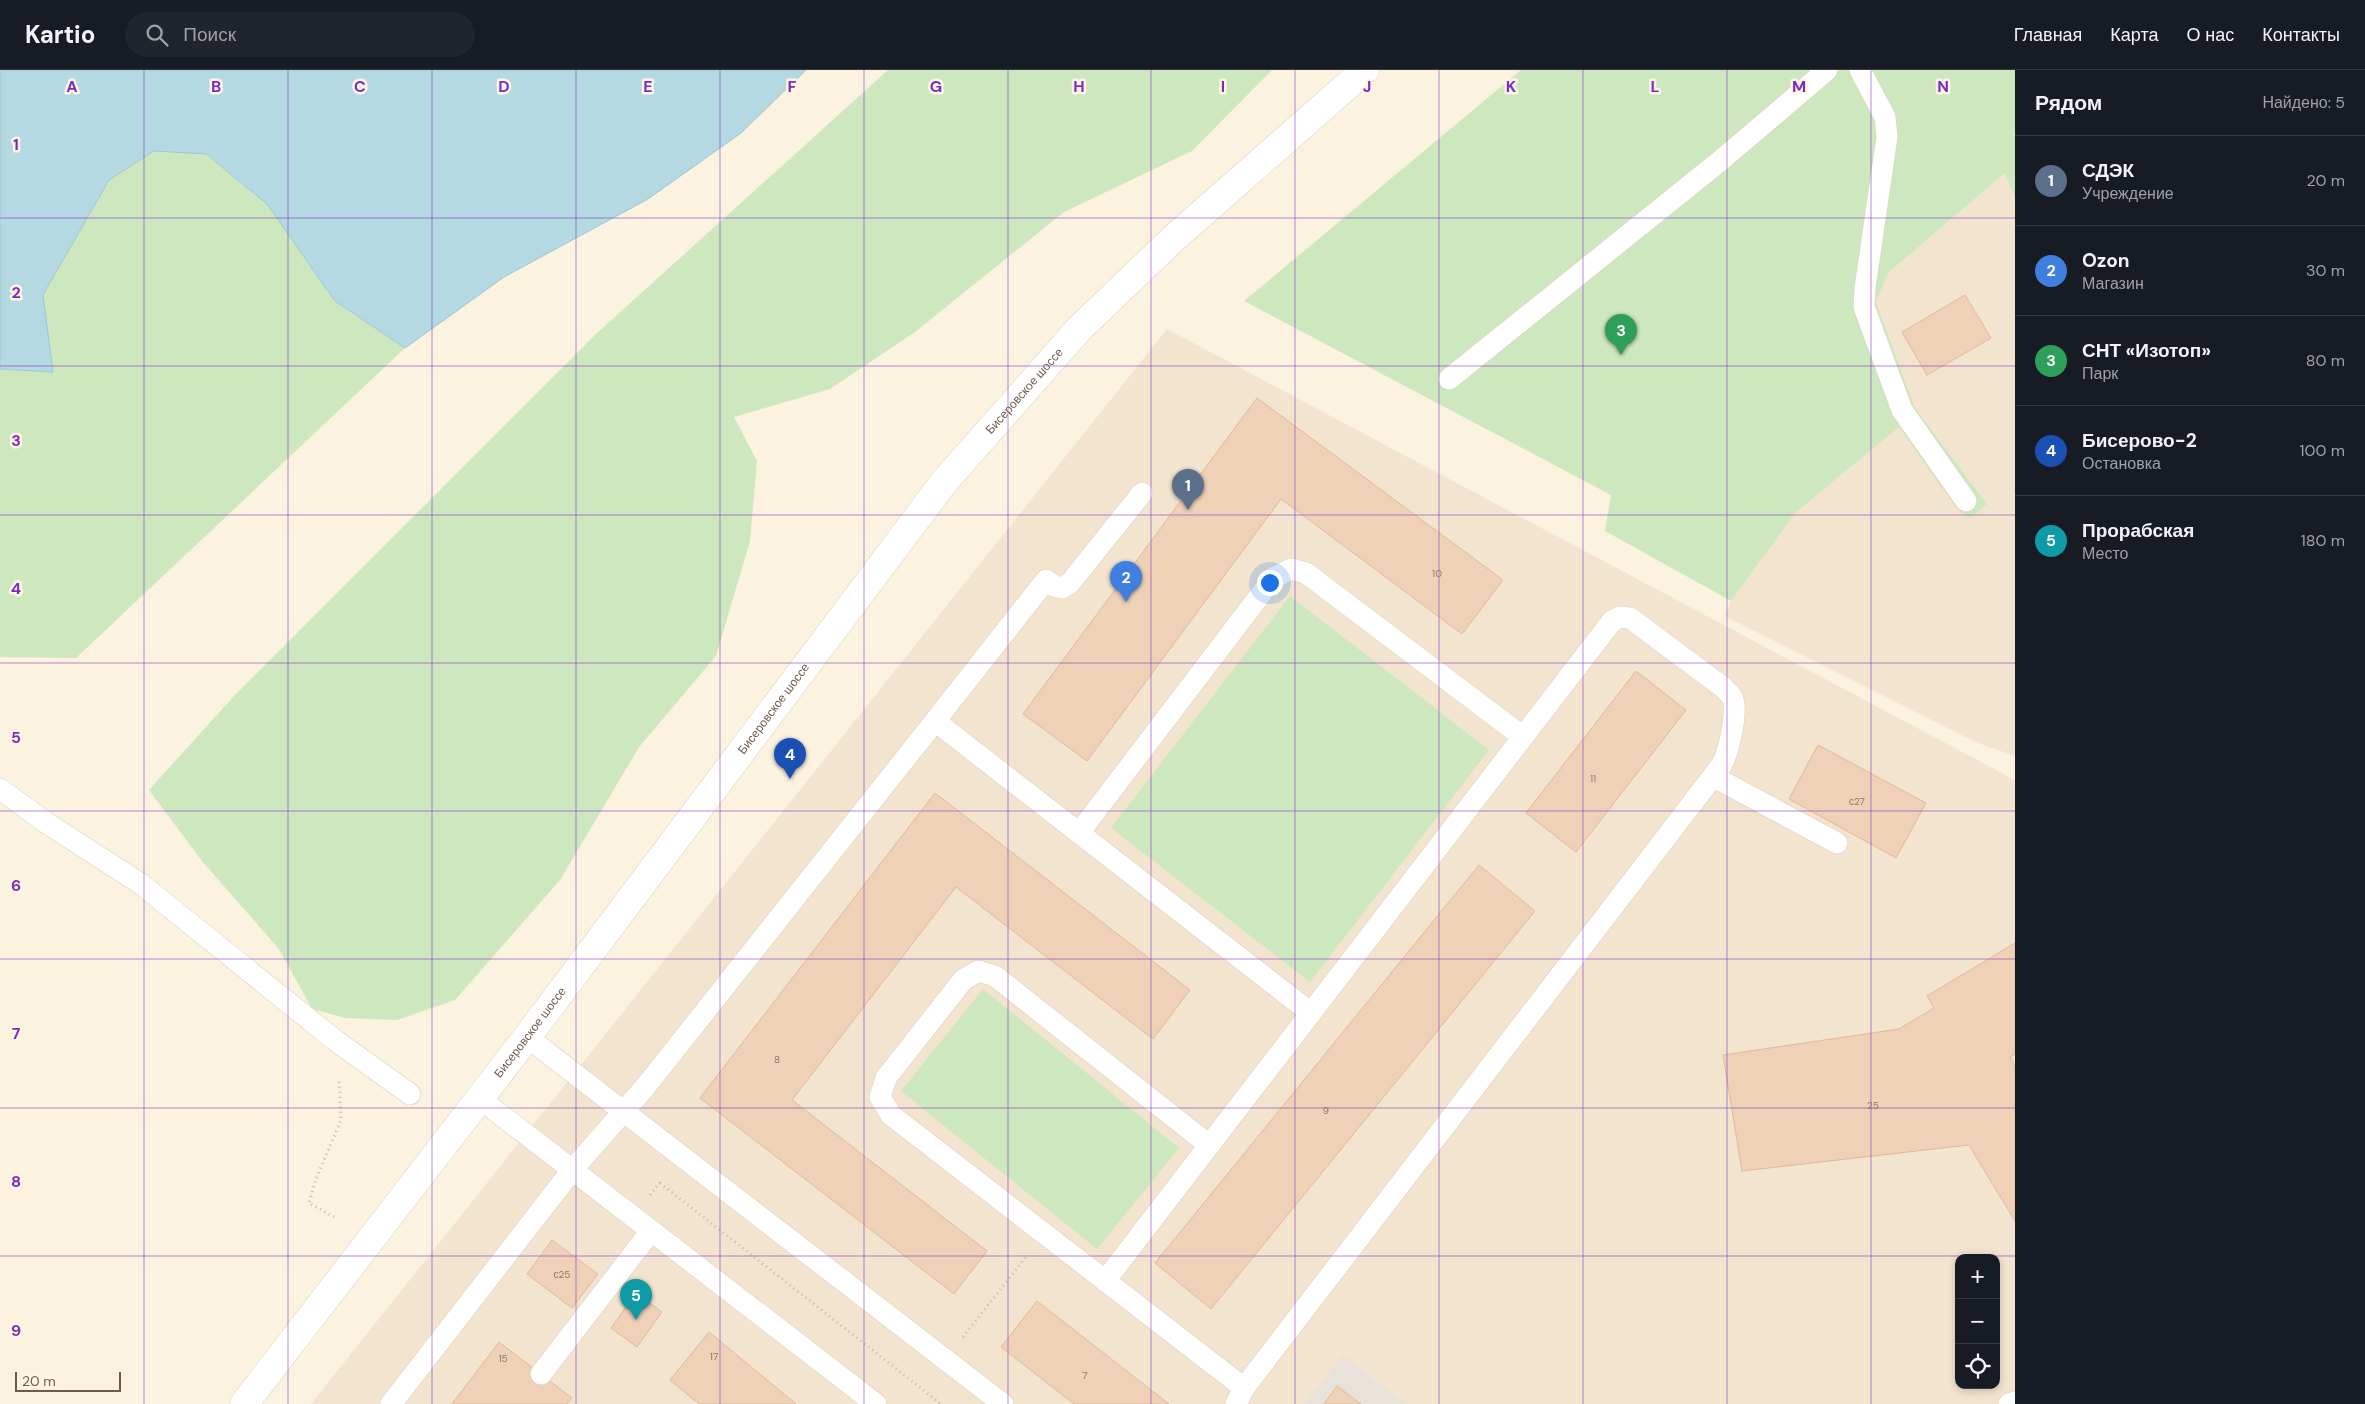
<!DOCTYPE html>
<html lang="ru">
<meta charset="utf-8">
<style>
:root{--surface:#171b24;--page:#20242c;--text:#f1f3f6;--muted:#9ea1a6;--line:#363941;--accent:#b45309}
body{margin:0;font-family:"DM Sans",sans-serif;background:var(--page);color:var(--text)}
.controls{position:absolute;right:15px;bottom:15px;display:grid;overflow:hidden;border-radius:10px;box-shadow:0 2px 8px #0003}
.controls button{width:45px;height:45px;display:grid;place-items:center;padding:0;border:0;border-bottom:1px solid var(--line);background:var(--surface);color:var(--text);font:25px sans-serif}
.scale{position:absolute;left:15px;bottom:12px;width:106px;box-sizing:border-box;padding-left:5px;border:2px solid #6f5949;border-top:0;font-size:14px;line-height:18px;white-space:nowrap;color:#6f5949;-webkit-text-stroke:4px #fef6e5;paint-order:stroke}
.you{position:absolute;left:1269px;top:512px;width:18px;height:18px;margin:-12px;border:4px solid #fff;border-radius:50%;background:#1a73e8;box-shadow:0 0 0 8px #1a73e833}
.badge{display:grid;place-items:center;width:32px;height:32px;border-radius:50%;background:var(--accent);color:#fff;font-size:16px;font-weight:700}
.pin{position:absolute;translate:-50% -41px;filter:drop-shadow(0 1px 2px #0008)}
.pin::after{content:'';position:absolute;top:26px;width:18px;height:15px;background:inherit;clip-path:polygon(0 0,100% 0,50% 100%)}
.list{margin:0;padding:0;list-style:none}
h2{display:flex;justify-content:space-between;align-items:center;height:65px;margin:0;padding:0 20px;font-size:21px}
h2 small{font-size:16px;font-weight:400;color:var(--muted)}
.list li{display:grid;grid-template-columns:32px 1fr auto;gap:15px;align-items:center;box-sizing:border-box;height:90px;padding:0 20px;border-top:1px solid var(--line)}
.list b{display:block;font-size:19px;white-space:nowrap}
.list p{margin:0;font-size:16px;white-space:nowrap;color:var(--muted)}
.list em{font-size:16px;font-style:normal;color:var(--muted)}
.icon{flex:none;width:28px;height:28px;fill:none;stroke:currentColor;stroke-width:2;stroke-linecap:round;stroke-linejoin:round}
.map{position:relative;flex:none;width:2015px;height:1334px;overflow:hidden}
header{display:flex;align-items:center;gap:30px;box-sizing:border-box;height:70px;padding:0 25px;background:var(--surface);border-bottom:1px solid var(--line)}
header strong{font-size:24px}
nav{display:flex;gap:28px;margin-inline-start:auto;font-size:18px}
.search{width:350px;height:45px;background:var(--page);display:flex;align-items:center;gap:12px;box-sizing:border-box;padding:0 18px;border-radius:28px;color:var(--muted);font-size:19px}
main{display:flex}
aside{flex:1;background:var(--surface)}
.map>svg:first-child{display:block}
.residential{fill:#f2e4ce;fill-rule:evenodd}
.industrial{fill:#e9e2db}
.green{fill:#cde7bf}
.water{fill:#b5d9e2;stroke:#9cc7d4}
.building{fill:#efd1b8;stroke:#e0b99a}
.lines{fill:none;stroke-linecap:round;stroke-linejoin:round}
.lane-casing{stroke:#decebc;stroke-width:22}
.secondary-casing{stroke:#e2d0ba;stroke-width:29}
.path{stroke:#d3b59c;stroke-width:3;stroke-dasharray:1 4;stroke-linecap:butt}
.lane{stroke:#fff;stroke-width:21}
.secondary{stroke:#fff;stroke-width:28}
.grid{fill:none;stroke:#7b2cbf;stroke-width:1;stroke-opacity:0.55}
.labels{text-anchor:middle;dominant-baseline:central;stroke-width:5;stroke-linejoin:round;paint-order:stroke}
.number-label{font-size:10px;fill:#8f7765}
.street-label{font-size:12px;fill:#6f5949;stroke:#fef6e5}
.grid-label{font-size:16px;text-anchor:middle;font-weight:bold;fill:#7b2cbf;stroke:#fef6e5;stroke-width:5;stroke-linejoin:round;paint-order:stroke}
</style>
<header>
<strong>Kartio</strong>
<div class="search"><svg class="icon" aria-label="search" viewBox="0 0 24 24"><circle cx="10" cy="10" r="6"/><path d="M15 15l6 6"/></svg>Поиск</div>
<nav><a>Главная</a><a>Карта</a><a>О нас</a><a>Контакты</a></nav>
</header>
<main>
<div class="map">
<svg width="2015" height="1334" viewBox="0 0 2015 1334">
<rect width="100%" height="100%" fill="#fbf2df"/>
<g class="residential">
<polygon points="2005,103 2015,118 2015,686 1975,672 1725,546 1731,531 1794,443 1900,356 1957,439 1987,434 1915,338 1876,232 1888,203"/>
<path d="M1167,259L2015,710V1334H311ZM1959,1188H1996V1315H1959Z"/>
</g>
<polygon class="industrial" points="1343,1285 1406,1334 1305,1334"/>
<g class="green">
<polygon points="888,0 1272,0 1192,81 1064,142 915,262 830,319 734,347 757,391 750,471 716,586 639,677 560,810 455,930 397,950 345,948 312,939 279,879 202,791 149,720 234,626 596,264"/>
<polygon points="1521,0 2015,0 2015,128 2005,103 1888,203 1876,232 1915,338 1987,434 1970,448 1957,439 1899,357 1795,443 1731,531 1605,461 1611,425 1244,231"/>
<polygon points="154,81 205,84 267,133 335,231 405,278 76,588 0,587 0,299 53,302 43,225 109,110"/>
<polygon points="1290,526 1489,680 1310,912 1111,758"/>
<polygon points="983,919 1179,1078 1097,1179 901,1021"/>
</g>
<polygon class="water" points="0,0 806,0 741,63 648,129 504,207 405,278 335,231 267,134 206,84 154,81 109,110 43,225 53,302 0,299"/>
<g class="building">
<polygon points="1965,225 1991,268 1927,305 1902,262"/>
<polygon points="1257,328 1503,510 1462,564 1281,429 1087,691 1023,644"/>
<polygon points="1636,601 1686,640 1576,782 1526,743"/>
<polygon points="1818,675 1926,733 1896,788 1789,729"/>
<polygon points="935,723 1190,920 1153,969 956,817 792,1030 987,1181 954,1224 700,1028"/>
<polygon points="1479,795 1535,841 1211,1239 1155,1193"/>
<polygon points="2015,873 2015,984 2010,987 2015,996 2015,1151 1969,1075 1742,1101 1723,985 1899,959 1934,938 1927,926"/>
<polygon points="552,1170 598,1204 572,1238 527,1204"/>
<polygon points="636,1223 662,1242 637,1277 611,1258"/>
<polygon points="1037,1231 1169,1334 1074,1334 1001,1277"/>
<polygon points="709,1262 796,1334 699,1334 670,1310"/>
<polygon points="499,1272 572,1328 567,1334 452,1334"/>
<polygon points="1337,1316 1361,1334 1324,1334"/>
</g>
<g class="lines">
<g class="lane-casing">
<g id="lane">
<polyline points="1860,0 1885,47 1887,67 1865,218 1864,237 1902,340 1966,431"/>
<polyline points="1449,309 1720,91 1827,0"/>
<polyline points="935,651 1046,510 1054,516 1062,518 1070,513 1142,423"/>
<polyline points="1714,707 1837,773"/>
<polyline points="0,719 45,752 141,814 336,971 410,1024"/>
<polyline points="1079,763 1311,943"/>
<polyline points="527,967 1003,1334"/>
<polyline points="479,1028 876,1334"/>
<polyline points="1209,1075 995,906 978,901 963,910 886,1008 880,1027 891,1045 1244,1318"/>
<path d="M1105,1211L1612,551L1620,547L1630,548L1724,618C1726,621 1730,624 1732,627C1739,640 1728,686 1720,697L1244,1318L1236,1334"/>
<polyline points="541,1304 651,1161"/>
<polyline points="391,1334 573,1099 646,1016 935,651 1079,763 1273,508 1291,499 1306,503 1523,667"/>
<polyline points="2009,1334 2015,1332"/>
</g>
</g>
<g class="secondary-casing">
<g id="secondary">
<path id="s1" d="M244,1334L527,967L944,412L1079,259L1174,168L1365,0"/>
</g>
</g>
<g class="path">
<polyline points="660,1113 941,1334"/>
<polyline points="650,1125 660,1112"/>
<polyline points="334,1147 309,1133 316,1109 341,1050 339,1008"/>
<polyline points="963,1267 1026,1187"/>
</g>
<use href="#lane" class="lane"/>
<use href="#secondary" class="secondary"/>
</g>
<path class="grid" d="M144,0V1334M288,0V1334M432,0V1334M576,0V1334M720,0V1334M864,0V1334M1008,0V1334M1151,0V1334M1295,0V1334M1439,0V1334M1583,0V1334M1727,0V1334M1871,0V1334M0,148H2015M0,296H2015M0,445H2015M0,593H2015M0,741H2015M0,889H2015M0,1038H2015M0,1186H2015"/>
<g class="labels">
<g class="number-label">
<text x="1437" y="503">10</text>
<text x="1593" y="708">11</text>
<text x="1857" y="731">с27</text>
<text x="777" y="989">8</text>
<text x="1873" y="1035">25</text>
<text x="1326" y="1040">9</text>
<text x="562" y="1204">с25</text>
<text x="714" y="1286">17</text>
<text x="503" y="1288">15</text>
<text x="1085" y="1305">7</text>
</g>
<g class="street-label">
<text stroke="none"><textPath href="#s1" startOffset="1279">Бисеровское шоссе</textPath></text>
<text stroke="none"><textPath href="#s1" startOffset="874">Бисеровское шоссе</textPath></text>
<text stroke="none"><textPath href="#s1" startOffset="469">Бисеровское шоссе</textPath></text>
</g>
</g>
<g class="grid-label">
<text x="72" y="22">A</text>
<text x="216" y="22">B</text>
<text x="360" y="22">C</text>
<text x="504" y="22">D</text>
<text x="648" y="22">E</text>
<text x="792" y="22">F</text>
<text x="936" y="22">G</text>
<text x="1079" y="22">H</text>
<text x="1223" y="22">I</text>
<text x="1367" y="22">J</text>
<text x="1511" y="22">K</text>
<text x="1655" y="22">L</text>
<text x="1799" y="22">M</text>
<text x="1943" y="22">N</text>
<text x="16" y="80">1</text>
<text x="16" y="228">2</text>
<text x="16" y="376">3</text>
<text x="16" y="524">4</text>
<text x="16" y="673">5</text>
<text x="16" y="821">6</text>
<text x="16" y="969">7</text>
<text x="16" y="1117">8</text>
<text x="16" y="1266">9</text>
</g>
</svg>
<div class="controls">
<button>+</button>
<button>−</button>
<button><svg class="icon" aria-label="locate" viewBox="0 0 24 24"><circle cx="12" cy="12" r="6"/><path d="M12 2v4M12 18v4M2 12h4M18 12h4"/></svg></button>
</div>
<div class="scale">20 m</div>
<div class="you"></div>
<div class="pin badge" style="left:1188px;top:440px;background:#5c6f8a">1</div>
<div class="pin badge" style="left:1126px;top:532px;background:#3f7fe0">2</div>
<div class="pin badge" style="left:1621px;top:285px;background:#2e9e5b">3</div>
<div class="pin badge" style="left:790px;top:709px;background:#1a4fb4">4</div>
<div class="pin badge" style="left:636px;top:1250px;background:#0f9aa8">5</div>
</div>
<aside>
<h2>Рядом<small>Найдено: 5</small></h2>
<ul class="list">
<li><span class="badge" style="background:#5c6f8a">1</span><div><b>СДЭК</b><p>Учреждение</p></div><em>20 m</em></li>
<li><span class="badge" style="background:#3f7fe0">2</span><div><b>Ozon</b><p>Магазин</p></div><em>30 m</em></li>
<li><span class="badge" style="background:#2e9e5b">3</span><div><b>СНТ «Изотоп»</b><p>Парк</p></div><em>80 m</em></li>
<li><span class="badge" style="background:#1a4fb4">4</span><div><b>Бисерово-2</b><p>Остановка</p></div><em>100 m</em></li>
<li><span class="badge" style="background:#0f9aa8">5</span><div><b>Прорабская</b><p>Место</p></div><em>180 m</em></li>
</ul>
</aside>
</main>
